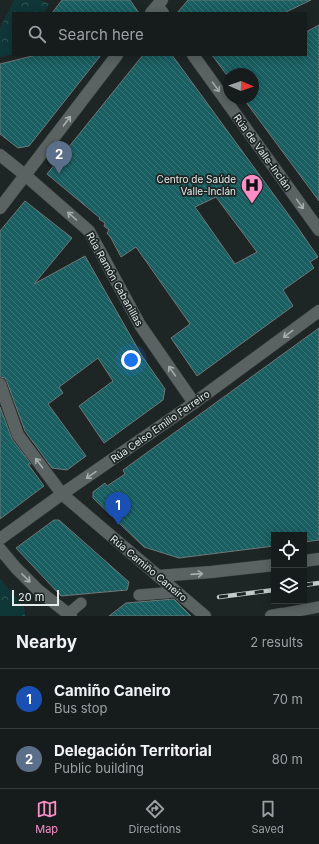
<!DOCTYPE html>
<meta charset="utf-8">
<style>
:root{--surface:#161c1c;--page:#232929;--text:#f1f3f6;--muted:#9ea1a3;--line:#353a3b;--accent:#fa8fc8}
body{margin:0;font-family:Inter,sans-serif;background:var(--page);color:var(--text)}
.controls{position:absolute;right:12px;bottom:12px;display:grid;overflow:hidden;border-radius:0px;box-shadow:0 2px 10px #0003}
.controls button{width:36px;height:36px;display:grid;place-items:center;padding:0;border:0;border-bottom:1px solid var(--line);background:var(--surface);color:var(--text);font:20px sans-serif}
.compass{position:absolute;left:223px;top:68px;width:36px;height:36px;border-radius:50%;background:var(--surface);box-shadow:0 2px 10px #0003;rotate:92deg}
.scale{position:absolute;left:12px;bottom:10px;width:47px;box-sizing:border-box;padding-left:4px;border:2px solid #e6ebeb;border-top:0;font-size:11px;line-height:14px;white-space:nowrap;color:#e6ebeb;-webkit-text-stroke:3px #1e2525;paint-order:stroke}
.you{position:absolute;left:131px;top:360px;width:14px;height:14px;margin:-10px;border:3px solid #fff;border-radius:50%;background:#1a73e8;box-shadow:0 0 0 6px #1a73e833}
.badge{display:grid;place-items:center;width:26px;height:26px;border-radius:50%;background:var(--accent);color:#fff;font-size:13px;font-weight:700}
.pin{position:absolute;translate:-50% -33px;filter:drop-shadow(0 1px 2px #0008)}
.pin::after{content:'';position:absolute;top:21px;width:14px;height:12px;background:inherit;clip-path:polygon(0 0,100% 0,50% 100%)}
.list{margin:0;padding:0;list-style:none}
h2{display:flex;justify-content:space-between;align-items:center;height:52px;margin:0;padding:0 16px;font-size:17px}
h2 small{font-size:13px;font-weight:400;color:var(--muted)}
.list li{display:grid;grid-template-columns:26px 1fr auto;gap:12px;align-items:center;box-sizing:border-box;height:60px;padding:0 16px;border-top:1px solid var(--line)}
.list b{display:block;font-size:15px;white-space:nowrap}
.list p{margin:0;font-size:13px;white-space:nowrap;color:var(--muted)}
.list em{font-size:13px;font-style:normal;color:var(--muted)}
.icon{flex:none;width:22px;height:22px;fill:none;stroke:currentColor;stroke-width:2;stroke-linecap:round;stroke-linejoin:round}
.map{position:relative;flex:none;width:319px;height:616px;overflow:hidden}
.search{position:absolute;background:var(--surface);box-shadow:0 2px 10px #0003;left:12px;right:12px;top:12px;height:44px;display:flex;align-items:center;gap:10px;box-sizing:border-box;padding:0 14px;border-radius:0px;color:var(--muted);font-size:15px}
.sheet{height:172px;background:var(--surface)}
nav{display:flex;justify-content:space-around;align-items:center;box-sizing:border-box;height:56px;border-top:1px solid var(--line);background:var(--surface);font-size:11px;color:var(--muted)}
nav a{display:grid;justify-items:center;gap:2px}
nav .on{color:var(--accent)}
.map>svg:first-child{display:block}
.park{fill:url(#park-crowns)}
.garden{fill:#103738}
.building{fill:url(#building-back-hatch);stroke:#6f7777;fill-rule:evenodd}
.lines{fill:none;stroke-linecap:round;stroke-linejoin:round}
.pedestrian-casing{stroke:#393f3f;stroke-width:12}
.minor-casing{stroke:#393f3f;stroke-width:13}
.tertiary-casing{stroke:#393f3f;stroke-width:13}
.pedestrian{stroke:#5a6262;stroke-width:11}
.minor{stroke:#5a6262;stroke-width:12}
.tertiary{stroke:#5a6262;stroke-width:12}
.rail-casing{stroke:#c5cbcb;stroke-width:4.5}
.rail{stroke:#1e2525;stroke-width:3;stroke-dasharray:9;stroke-linecap:butt}
.oneway{stroke:#a7adad}
.labels{text-anchor:middle;dominant-baseline:central;stroke-width:3.5;stroke-linejoin:round;paint-order:stroke}
.street-label{font-size:10px;fill:#e6ebeb;stroke:#1e2525}
.poi-label{font-size:10px;fill:#e6ebeb;stroke:#1e2525;text-anchor:end}
</style>
<div class="map">
<svg width="319" height="616" viewBox="0 0 319 616">
<defs>
<pattern id="park-crowns" width="20" height="18" patternUnits="userSpaceOnUse"><rect width="20" height="18" fill="#103738"/><path d="M2 6a3 3 0 1 1 6 0M12 15a3 3 0 1 1 6 0" fill="none" stroke="#335455"/></pattern>
<pattern id="building-back-hatch" width="6" height="6" patternUnits="userSpaceOnUse"><rect width="6" height="6" fill="#195e60"/><path d="M-1 5l2 2M0 0l6 6M5-1l2 2" fill="none" stroke="#3a7577"/></pattern>
</defs>
<rect width="100%" height="100%" fill="#1e2525"/>
<g class="park">
<polygon points="14,0 41,0 49,4 44,13 13,13 13,54 0,57 0,28"/>
<polygon points="0,579 23,605 25,612 25,616 0,616"/>
</g>
<path class="garden" d="M11,599C16,604 21,608 19,616H0V609Z"/>
<g class="building">
<polygon points="62,0 130,0 139,13 52,13"/>
<polygon points="188,0 311,0 284,13 177,13"/>
<polygon points="319,25 319,201 243,98 253,98 253,74 226,74 212,55 306,55 306,32"/>
<polygon points="36,55 101,55 29,146 18,148 0,134 0,64"/>
<path d="M143,55H172L296,225L318,257L310,262L314,268L283,290L293,306L197,376L171,338L190,324L136,247L121,257L111,238L107,233L109,230L104,226L105,223L99,219L100,218L47,174ZM216,197L257,252L235,264L195,207Z"/>
<polygon points="25,201 72,238 34,284 85,256 142,356 165,389 163,400 104,443 79,406 113,381 98,358 59,387 63,393 48,404 86,456 67,470 52,468 25,431 7,382 5,378 0,377 0,231"/>
<polygon points="319,328 319,540 304,542 304,535 274,535 274,546 179,558 144,547 93,498 93,492 105,483 107,486 125,474 123,470"/>
<polygon points="0,407 12,439 31,464 28,464 44,486 0,519"/>
<polygon points="54,520 59,520 129,582 127,590 61,596 16,548"/>
<polygon points="174,599 191,616 109,616 126,603"/>
</g>
<g class="lines">
<g class="pedestrian-casing">
<g id="pedestrian">
<polyline points="139,595 176,592"/>
<polyline points="68,614 81,603"/>
<polyline points="281,614 319,607"/>
</g>
</g>
<g class="minor-casing">
<g id="minor">
<polyline points="157,6 163,13"/>
<polyline points="193,55 319,230"/>
<polyline points="0,155 25,175 89,231 140,325 194,403"/>
<polyline points="0,384 18,435 62,494 205,616"/>
<polyline points="0,539 62,494 194,403 319,311"/>
<polyline points="0,549 16,568 38,590 71,616"/>
<polyline points="304,561 319,559"/>
<polyline points="158,576 211,572 274,565"/>
<polyline points="271,616 281,614"/>
</g>
</g>
<g class="tertiary-casing">
<g id="tertiary">
<polyline points="151,13 162,0"/>
<polyline points="0,208 117,55"/>
</g>
</g>
<use href="#pedestrian" class="pedestrian"/>
<use href="#minor" class="minor"/>
<use href="#tertiary" class="tertiary"/>
<g class="rail-casing">
<g id="rail">
<polyline points="304,585 319,583"/>
<polyline points="219,597 274,590"/>
</g>
</g>
<use href="#rail" class="rail"/>
</g>
<defs><path id="oneway-shaft" d="M-6 0H5M1.5-3L5.5 0L1.5 3" fill="none" stroke-width="1.6" stroke-linecap="round" stroke-linejoin="round"/></defs>
<g class="oneway">
<use href="#oneway-shaft" transform="translate(216 87) rotate(54)"/>
<use href="#oneway-shaft" transform="translate(67 121) rotate(-53)"/>
<use href="#oneway-shaft" transform="translate(300 204) rotate(54)"/>
<use href="#oneway-shaft" transform="translate(72 216) rotate(-138)"/>
<use href="#oneway-shaft" transform="translate(288 334) rotate(143)"/>
<use href="#oneway-shaft" transform="translate(172 371) rotate(-125)"/>
<use href="#oneway-shaft" transform="translate(39 463) rotate(-127)"/>
<use href="#oneway-shaft" transform="translate(91 475) rotate(145)"/>
<use href="#oneway-shaft" transform="translate(197 574) rotate(-4)"/>
<use href="#oneway-shaft" transform="translate(26 578) rotate(45)"/>
</g>
<defs>
<g id="hospital-pin" transform="scale(1.15)"><path d="M0 17L-7.5 6A9.5 9.5 0 1 1 7.5 6Z" fill="#fa8fc8" stroke="#1e2525"/><path d="M-5-5h3v3.5h4V-5h3V5h-3V1.5h-4V5h-3Z" fill="#111"/></g>
</defs>
<g fill-rule="evenodd">
<use href="#hospital-pin" x="252" y="185"/>
</g>
<g class="labels">
<g class="street-label">
<text transform="translate(263 152) rotate(54)">Rúa de Valle-Inclán</text>
<text transform="translate(115 279) rotate(61)">Rúa Ramón Cabanillas</text>
<text transform="translate(160 426) rotate(-35)">Rúa Celso Emilio Ferreiro</text>
<text transform="translate(149 568) rotate(40)">Rúa Camiño Caneiro</text>
</g>
<g class="poi-label">
<text x="236" y="179">Centro de Saúde<tspan x="236" dy="12">Valle-Inclán</tspan></text>
</g>
</g>
</svg>
<div class="controls">
<button><svg class="icon" aria-label="locate" viewBox="0 0 24 24"><circle cx="12" cy="12" r="6"/><path d="M12 2v4M12 18v4M2 12h4M18 12h4"/></svg></button>
<button><svg class="icon" aria-label="layers" viewBox="0 0 24 24"><path d="M12 4l9 5-9 5-9-5zM3 14l9 5 9-5"/></svg></button>
</div>
<svg class="compass" viewBox="-18 -18 36 36"><path d="M0-13l5 13h-10z" fill="#e53935"/><path d="M0 13l5-13h-10z" fill="#9ea1a3"/></svg>
<div class="scale">20 m</div>
<div class="you"></div>
<div class="pin badge" style="left:118px;top:525px;background:#1a4fb4">1</div>
<div class="pin badge" style="left:59px;top:174px;background:#5c6f8a">2</div>
<div class="search"><svg class="icon" aria-label="search" viewBox="0 0 24 24"><circle cx="10" cy="10" r="6"/><path d="M15 15l6 6"/></svg>Search here</div>
</div>
<section class="sheet">
<h2>Nearby<small>2 results</small></h2>
<ul class="list">
<li><span class="badge" style="background:#1a4fb4">1</span><div><b>Camiño Caneiro</b><p>Bus stop</p></div><em>70 m</em></li>
<li><span class="badge" style="background:#5c6f8a">2</span><div><b>Delegación Territorial</b><p>Public building</p></div><em>80 m</em></li>
</ul>
</section>
<nav>
<a class="on"><svg class="icon" aria-label="map" viewBox="0 0 24 24"><path d="M3 6l6-2 6 2 6-2v14l-6 2-6-2-6 2zM9 4v14M15 6v14"/></svg>Map</a>
<a><svg class="icon" aria-label="directions" viewBox="0 0 24 24"><path d="M12 3l9 9-9 9-9-9zM9 14v-3h6M13 9l2 2-2 2"/></svg>Directions</a>
<a><svg class="icon" aria-label="saved" viewBox="0 0 24 24"><path d="M7 4h10v16l-5-4-5 4z"/></svg>Saved</a>
</nav>
